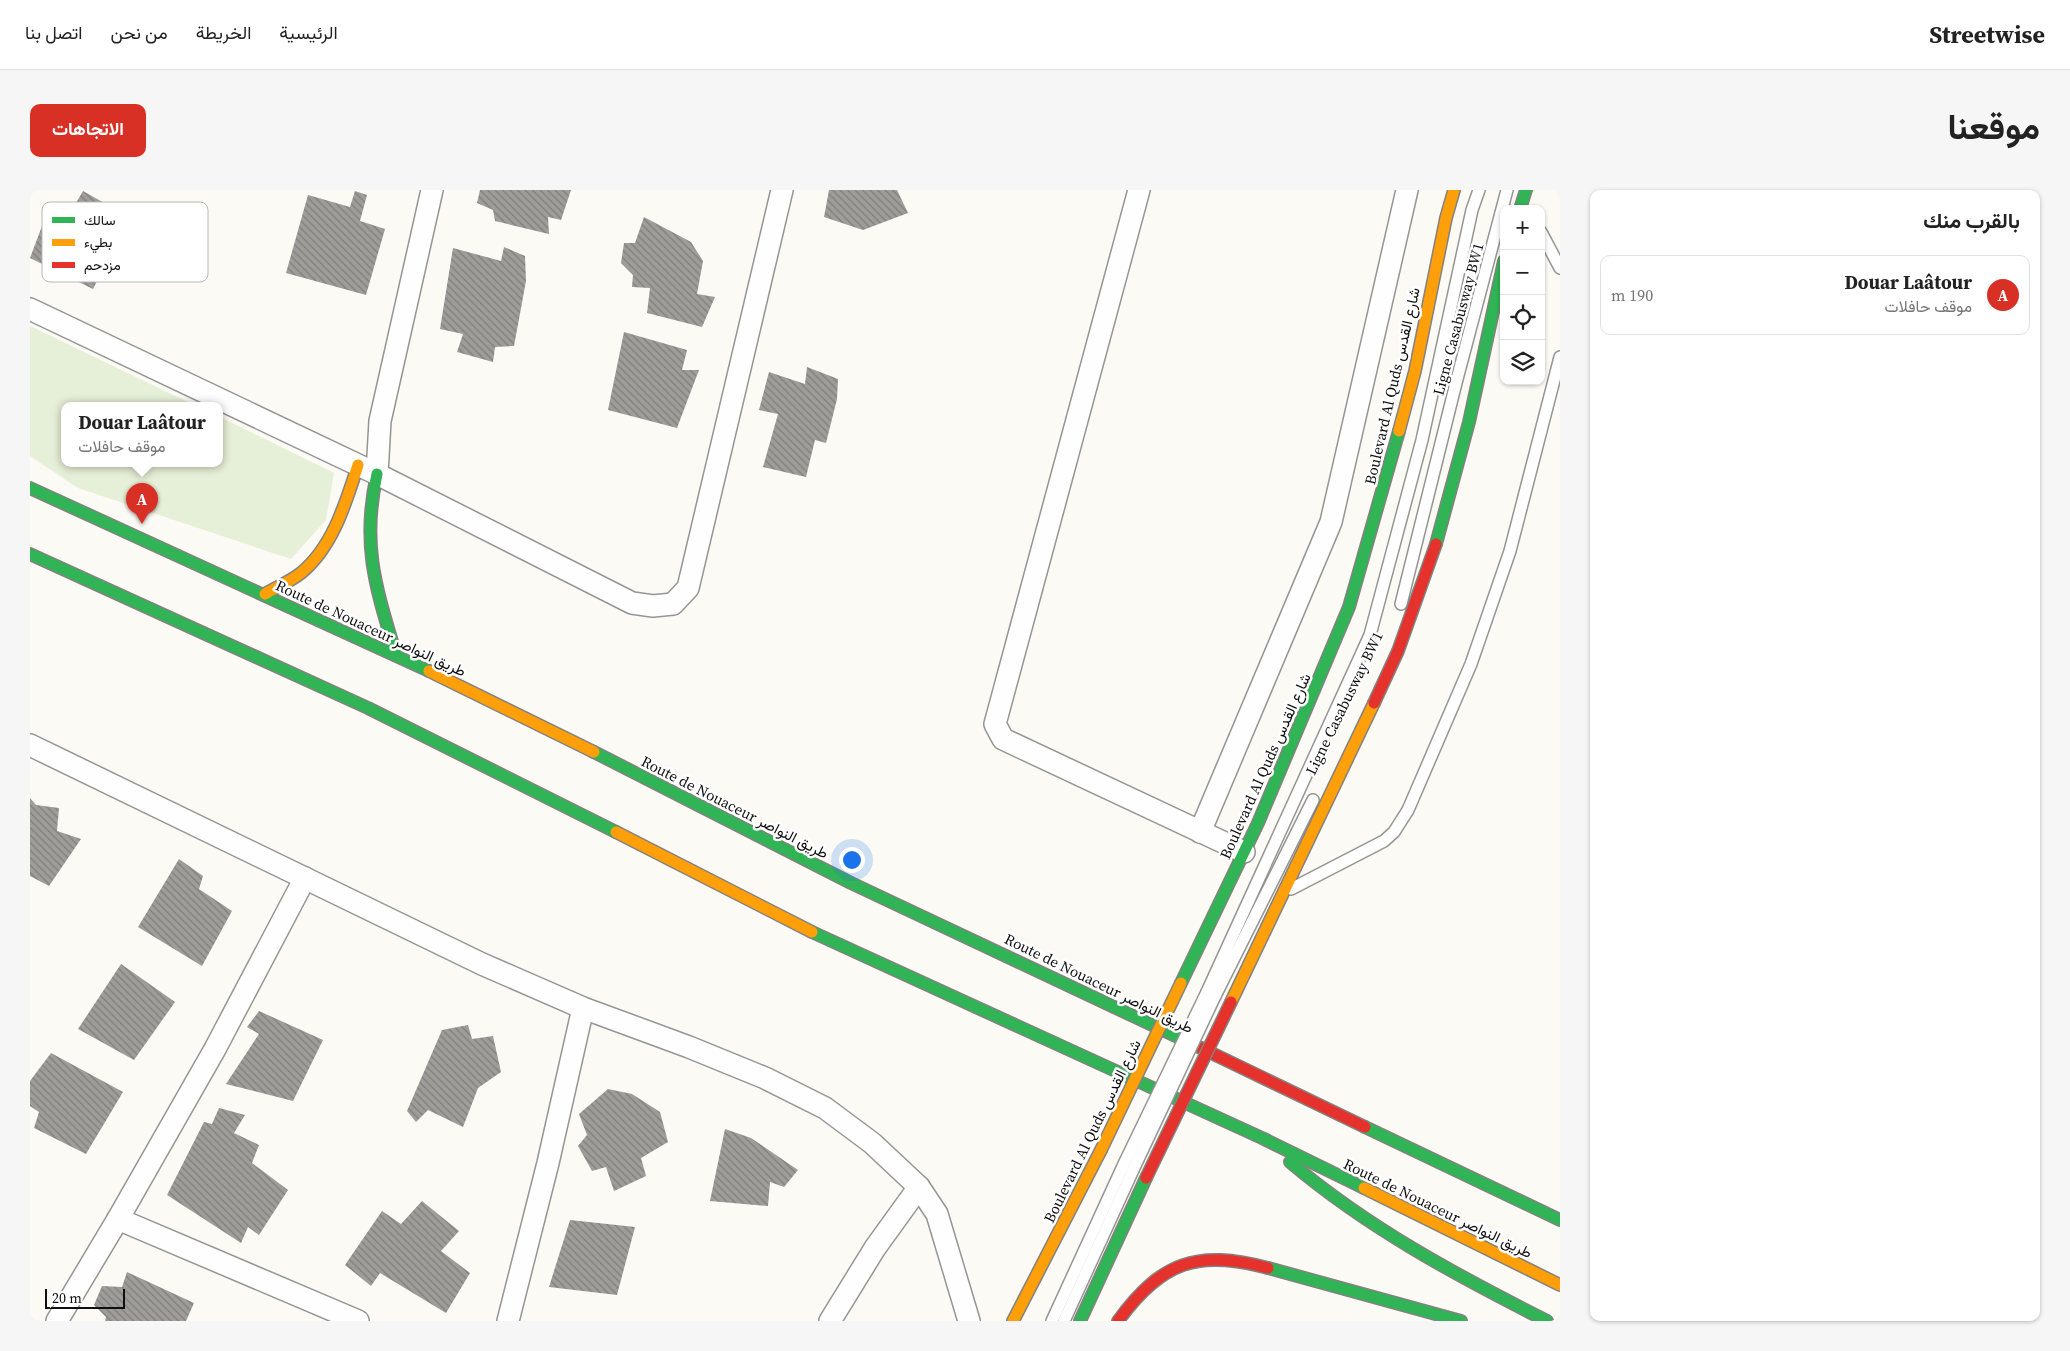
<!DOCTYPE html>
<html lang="ar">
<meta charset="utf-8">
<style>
:root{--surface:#fff;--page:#f6f6f6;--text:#222;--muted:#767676;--line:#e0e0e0;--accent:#d93025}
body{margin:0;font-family:"Source Serif 4",Vazirmatn,serif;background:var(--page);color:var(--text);direction:rtl}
.controls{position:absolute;right:15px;top:15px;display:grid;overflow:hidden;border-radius:10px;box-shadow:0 1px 4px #0004}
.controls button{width:45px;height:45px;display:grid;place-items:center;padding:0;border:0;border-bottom:1px solid var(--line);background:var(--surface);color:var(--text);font:25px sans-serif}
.scale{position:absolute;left:15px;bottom:12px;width:80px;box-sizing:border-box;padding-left:5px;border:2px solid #0f0f0f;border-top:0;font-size:14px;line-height:18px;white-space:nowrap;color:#0f0f0f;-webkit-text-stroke:4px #fff;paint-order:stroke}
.you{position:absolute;left:821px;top:669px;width:18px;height:18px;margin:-12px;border:4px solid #fff;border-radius:50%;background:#1a73e8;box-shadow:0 0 0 8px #1a73e833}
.badge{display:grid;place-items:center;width:32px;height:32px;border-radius:50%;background:var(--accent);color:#fff;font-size:16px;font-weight:700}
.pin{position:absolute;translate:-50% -41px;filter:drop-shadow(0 1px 2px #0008)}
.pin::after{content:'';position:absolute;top:26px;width:18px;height:15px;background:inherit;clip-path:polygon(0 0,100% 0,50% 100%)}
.popup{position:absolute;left:31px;top:212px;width:162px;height:65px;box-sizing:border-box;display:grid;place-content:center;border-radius:10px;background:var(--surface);filter:drop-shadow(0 1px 4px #0005);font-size:16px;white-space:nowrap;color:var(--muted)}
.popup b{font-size:19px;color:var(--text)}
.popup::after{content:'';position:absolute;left:50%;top:100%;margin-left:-10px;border:10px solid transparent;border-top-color:var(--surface)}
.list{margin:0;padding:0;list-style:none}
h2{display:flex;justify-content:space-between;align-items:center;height:65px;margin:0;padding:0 20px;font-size:21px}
h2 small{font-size:16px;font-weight:400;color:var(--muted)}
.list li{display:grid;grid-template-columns:32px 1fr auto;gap:15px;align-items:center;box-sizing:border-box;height:80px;margin:0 10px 10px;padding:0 10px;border:1px solid var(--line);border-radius:10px}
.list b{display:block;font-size:19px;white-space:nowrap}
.list p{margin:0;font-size:16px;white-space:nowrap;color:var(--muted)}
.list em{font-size:16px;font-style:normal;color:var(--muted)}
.icon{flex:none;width:28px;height:28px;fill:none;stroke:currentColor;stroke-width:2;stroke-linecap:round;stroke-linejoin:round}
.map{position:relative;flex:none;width:1530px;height:1131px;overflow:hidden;direction:ltr;border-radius:10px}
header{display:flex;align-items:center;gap:30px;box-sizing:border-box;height:70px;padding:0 25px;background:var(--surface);border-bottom:1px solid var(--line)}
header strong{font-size:24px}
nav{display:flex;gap:28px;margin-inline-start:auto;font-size:18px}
.intro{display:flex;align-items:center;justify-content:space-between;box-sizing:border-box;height:120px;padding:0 30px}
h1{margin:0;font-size:35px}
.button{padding:12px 22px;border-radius:10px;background:var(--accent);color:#fff;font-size:18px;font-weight:700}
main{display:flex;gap:30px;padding:0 30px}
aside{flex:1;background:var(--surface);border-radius:10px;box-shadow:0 1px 4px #0004}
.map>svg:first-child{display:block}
.grass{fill:#e6efd7}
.building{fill:url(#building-back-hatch)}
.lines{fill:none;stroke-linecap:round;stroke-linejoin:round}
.lane-casing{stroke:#959593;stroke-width:14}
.street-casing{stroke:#959593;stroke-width:24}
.fast-casing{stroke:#838280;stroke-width:14}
.slow-casing{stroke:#838280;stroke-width:14}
.jam-casing{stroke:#838280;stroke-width:14}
.lane{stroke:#fefefe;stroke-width:11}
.street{stroke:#fefefe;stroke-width:21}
.fast{stroke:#30b455;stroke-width:11}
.slow{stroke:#ff9f0a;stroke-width:11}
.jam{stroke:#e5322d;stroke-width:11}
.lane-bridge-casing{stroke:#959593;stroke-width:14;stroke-linecap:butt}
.slow-bridge-casing{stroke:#838280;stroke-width:14;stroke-linecap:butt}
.jam-bridge-casing{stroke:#838280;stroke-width:14;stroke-linecap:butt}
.lane-bridge{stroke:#fefefe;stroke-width:11}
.slow-bridge{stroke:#ff9f0a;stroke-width:11}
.jam-bridge{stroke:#e5322d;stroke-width:11}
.labels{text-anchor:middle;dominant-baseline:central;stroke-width:5;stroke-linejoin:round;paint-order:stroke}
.street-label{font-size:15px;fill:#0f0f0f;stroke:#fff}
.key{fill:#fff;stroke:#b7b7b7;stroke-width:1}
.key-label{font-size:14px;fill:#0f0f0f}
</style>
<header>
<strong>Streetwise</strong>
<nav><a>الرئيسية</a><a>الخريطة</a><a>من نحن</a><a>اتصل بنا</a></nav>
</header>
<div class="intro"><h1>موقعنا</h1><a class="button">الاتجاهات</a></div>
<main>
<aside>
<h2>بالقرب منك<small></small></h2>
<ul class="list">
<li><span class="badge">A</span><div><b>Douar Laâtour</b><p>موقف حافلات</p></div><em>190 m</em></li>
</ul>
</aside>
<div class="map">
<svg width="1530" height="1131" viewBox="0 0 1530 1131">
<defs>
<pattern id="building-back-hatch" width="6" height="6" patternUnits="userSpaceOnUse" patternTransform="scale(1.25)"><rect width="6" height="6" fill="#9f9d9a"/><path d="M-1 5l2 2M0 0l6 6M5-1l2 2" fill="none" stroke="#807e7c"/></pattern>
</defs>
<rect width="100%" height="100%" fill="#fbfaf5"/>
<polygon class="grass" points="0,136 164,215 34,215 34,273 190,273 190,227 304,283 296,330 261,369 48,298 0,266"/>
<g class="building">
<polygon points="450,0 541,0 531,30 518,27 519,44 465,31 463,20 447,13"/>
<polygon points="799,0 867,0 878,23 833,40 794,27"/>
<polygon points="53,1 99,27 63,99 0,68 12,36 26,47"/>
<polygon points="325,1 337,5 330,31 355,39 336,105 256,83 278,5 320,17"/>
<polygon points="614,27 661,52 673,71 667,104 685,107 672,137 617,123 620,98 602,97 603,85 591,73 594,53 605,53"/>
<polygon points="474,57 495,66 496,91 484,156 465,157 463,172 427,162 433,144 410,139 423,58 471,71"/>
<polygon points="594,142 657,160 652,180 669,180 647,238 578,220"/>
<polygon points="777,177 808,189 807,209 796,253 785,250 776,287 733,277 748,224 729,220 739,182 775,194"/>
<polygon points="0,608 6,615 29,618 27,641 51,649 19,696 0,686"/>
<polygon points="149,669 173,686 169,699 202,721 172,776 108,737"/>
<polygon points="91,774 145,812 104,870 48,839"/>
<polygon points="229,821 293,850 263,911 196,894 229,844 217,837"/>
<polygon points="438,835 442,849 463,846 471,882 448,898 433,937 398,920 386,932 377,921 412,840"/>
<polygon points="21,863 93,902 56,964 4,938 9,922 0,916 0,891"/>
<polygon points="578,899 602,904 630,922 638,952 611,968 616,986 584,1001 576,977 562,981 548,956 557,945 549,924"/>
<polygon points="189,918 215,925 204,943 229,955 222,973 258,1000 229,1045 218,1037 211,1053 137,1005 174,932 182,934"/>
<polygon points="695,939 721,948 768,980 754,997 740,992 738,1016 680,1011"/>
<polygon points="392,1011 429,1041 411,1061 440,1083 416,1123 350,1083 341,1096 315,1075 352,1021 371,1034"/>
<polygon points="540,1030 605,1037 587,1105 519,1097"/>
<polygon points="97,1082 164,1113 156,1131 75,1131 76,1127 64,1115 72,1096 92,1097"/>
</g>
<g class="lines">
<g class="lane-casing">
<g id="lane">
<polyline points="1511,42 1530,78"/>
<polyline points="1371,414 1426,193 1477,0"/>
<polyline points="1261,699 1354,651 1364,642 1378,620 1441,474 1480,361 1530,167"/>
<polyline points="1177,802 1340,445 1392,250 1442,20 1449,0"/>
<polyline points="1185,806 1283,610"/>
<polyline points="1022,1131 1094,974"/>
<polyline points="1034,1131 1103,980"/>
</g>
</g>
<g class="street-casing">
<g id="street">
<polyline points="1109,0 965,534 973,549 1214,662"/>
<polyline points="0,119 347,284 602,413 623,416 643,414 658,398 752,0"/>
<polyline points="347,284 350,231 402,0"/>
<polyline points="0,555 452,774 553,818 659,857 735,888 795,918 842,953 889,997 907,1024 939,1131"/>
<polyline points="1170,642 1301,332 1377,0"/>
<polyline points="88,1029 328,1131"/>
<polyline points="27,1131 88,1029 185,859 275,688"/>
<polyline points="478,1131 518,973 553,818"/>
<polyline points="800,1131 845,1058 889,997"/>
</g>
</g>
<g class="fast-casing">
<g id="fast">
<polyline points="1490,19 1496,0"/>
<path d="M347,284C331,355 346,398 366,465"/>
<polyline points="0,298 399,481"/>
<polyline points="1406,354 1439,232 1474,71"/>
<polyline points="0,364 338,518 586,642"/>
<polyline points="564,562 821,693 1171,858"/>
<polyline points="782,742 1232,948 1334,998"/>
<polyline points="1151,793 1228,633 1319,417 1369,241"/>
<polyline points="1335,937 1530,1030"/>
<path d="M1260,972C1338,1038 1426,1085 1517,1131"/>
<polyline points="1238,1078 1431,1131"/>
<polyline points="1050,1131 1116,988"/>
</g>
</g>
<g class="slow-casing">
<g id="slow">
<polyline points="1369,241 1385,181 1416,28 1424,0"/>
<path d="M235,404C247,397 261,391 271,383C303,357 316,312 328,275"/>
<polyline points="399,481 564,562"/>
<polyline points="586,642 782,742"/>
<polyline points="1201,812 1344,513"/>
<polyline points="1334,998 1530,1095"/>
<polyline points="983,1131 1071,960"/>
</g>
</g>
<g class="jam-casing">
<g id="jam">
<polyline points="1344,513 1368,461 1406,354"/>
<polyline points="1171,858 1335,937"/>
<path d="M1088,1131C1131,1072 1167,1059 1238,1078"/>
</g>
</g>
<use href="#lane" class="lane"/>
<use href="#street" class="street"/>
<use href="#fast" class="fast"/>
<use href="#slow" class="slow"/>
<use href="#jam" class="jam"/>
<g class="lane-bridge-casing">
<g id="lane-bridge">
<polyline points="1094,974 1177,802"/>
<polyline points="1103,980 1185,806"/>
</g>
</g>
<g class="slow-bridge-casing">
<polyline id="slow-bridge" points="1071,960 1151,793"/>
</g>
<g class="jam-bridge-casing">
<polyline id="jam-bridge" points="1116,988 1201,812"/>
</g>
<use href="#lane-bridge" class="lane-bridge"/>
<use href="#slow-bridge" class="slow-bridge"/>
<use href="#jam-bridge" class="jam-bridge"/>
</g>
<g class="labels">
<g class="street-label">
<text transform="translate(1428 129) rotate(-75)">Ligne Casabusway BW1</text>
<text transform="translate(1362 196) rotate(-77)">Boulevard Al Quds شارع القدس</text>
<text transform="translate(341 438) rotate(25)">Route de Nouaceur طريق النواصر</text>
<text transform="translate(1314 513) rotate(-64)">Ligne Casabusway BW1</text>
<text transform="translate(1235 576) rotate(-66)">Boulevard Al Quds شارع القدس</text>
<text transform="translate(705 617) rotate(27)">Route de Nouaceur طريق النواصر</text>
<text transform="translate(1069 793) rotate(26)">Route de Nouaceur طريق النواصر</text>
<text transform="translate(1062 941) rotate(-64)">Boulevard Al Quds شارع القدس</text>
<text transform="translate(1408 1018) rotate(26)">Route de Nouaceur طريق النواصر</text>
</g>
</g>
<rect x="12" y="12" width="166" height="80" rx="8" class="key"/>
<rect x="22" y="27" width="23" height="6" fill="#30b455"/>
<rect x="22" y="49" width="23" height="7" fill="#ff9f0a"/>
<rect x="22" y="72" width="23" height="6" fill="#e5322d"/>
<g class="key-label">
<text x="54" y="35">سالك</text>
<text x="54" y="57">بطيء</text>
<text x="54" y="80">مزدحم</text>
</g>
</svg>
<div class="controls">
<button>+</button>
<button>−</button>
<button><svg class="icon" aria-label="locate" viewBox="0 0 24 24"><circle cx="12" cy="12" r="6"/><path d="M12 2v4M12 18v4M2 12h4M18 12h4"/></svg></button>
<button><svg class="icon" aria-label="layers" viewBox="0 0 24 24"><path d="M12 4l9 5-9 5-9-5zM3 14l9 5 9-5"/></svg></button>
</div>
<div class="scale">20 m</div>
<div class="you"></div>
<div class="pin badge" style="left:112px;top:334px">A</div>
<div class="popup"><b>Douar Laâtour</b>موقف حافلات</div>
</div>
</main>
